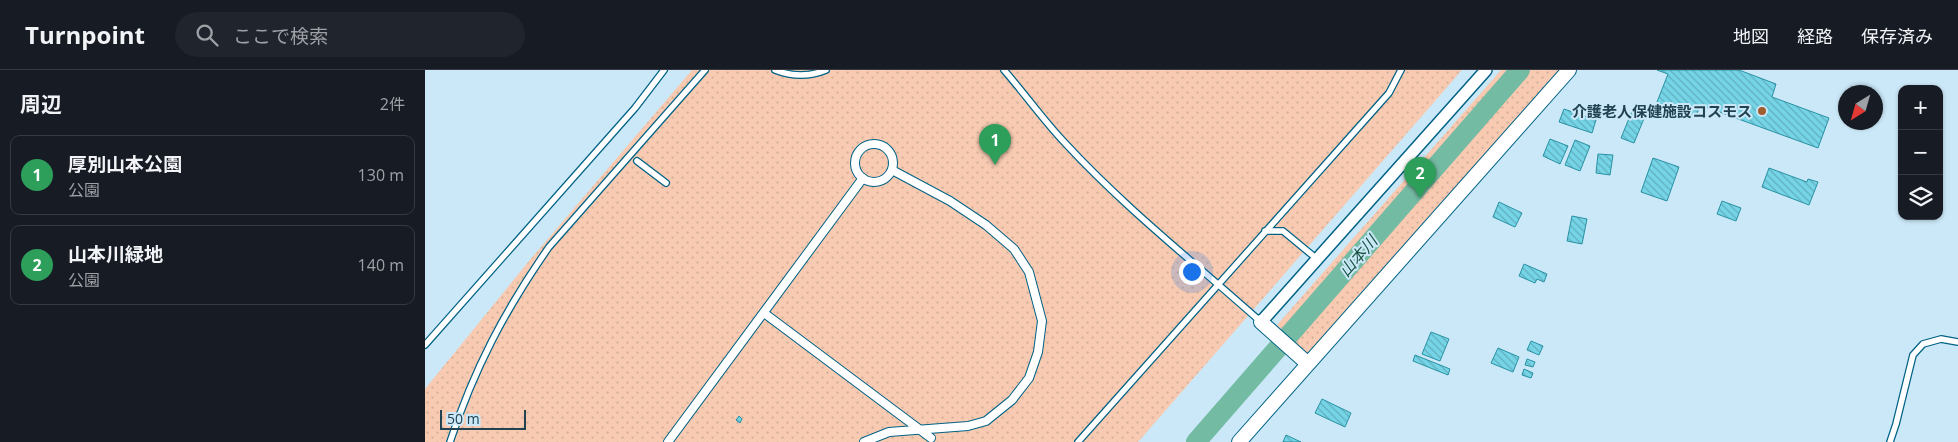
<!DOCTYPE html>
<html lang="ja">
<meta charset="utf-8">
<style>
:root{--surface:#171b24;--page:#20242c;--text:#f1f3f6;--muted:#9ea1a6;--line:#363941;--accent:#8c9099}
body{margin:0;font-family:"Open Sans","Noto Sans JP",sans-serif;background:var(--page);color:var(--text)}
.controls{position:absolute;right:15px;top:15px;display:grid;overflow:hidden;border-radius:10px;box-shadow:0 1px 4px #0004}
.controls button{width:45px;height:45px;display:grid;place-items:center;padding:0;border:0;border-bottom:1px solid var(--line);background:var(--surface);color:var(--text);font:25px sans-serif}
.compass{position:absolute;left:1413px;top:15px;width:45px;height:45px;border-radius:50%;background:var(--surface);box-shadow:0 1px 4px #0004;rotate:217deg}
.scale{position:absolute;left:15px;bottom:12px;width:86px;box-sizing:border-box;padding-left:5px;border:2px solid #214251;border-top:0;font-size:14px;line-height:18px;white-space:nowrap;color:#214251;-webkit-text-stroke:4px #cbe8f8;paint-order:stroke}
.you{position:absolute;left:766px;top:201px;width:18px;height:18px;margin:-12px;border:4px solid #fff;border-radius:50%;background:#1a73e8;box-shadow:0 0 0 8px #1a73e833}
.badge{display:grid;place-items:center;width:32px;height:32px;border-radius:50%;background:var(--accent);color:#fff;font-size:16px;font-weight:700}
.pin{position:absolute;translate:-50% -41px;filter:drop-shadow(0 1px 2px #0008)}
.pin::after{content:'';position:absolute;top:26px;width:18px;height:15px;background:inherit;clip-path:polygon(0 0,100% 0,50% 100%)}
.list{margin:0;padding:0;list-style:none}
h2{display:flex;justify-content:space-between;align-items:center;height:65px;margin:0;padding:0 20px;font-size:21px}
h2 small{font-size:16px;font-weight:400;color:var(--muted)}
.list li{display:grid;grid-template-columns:32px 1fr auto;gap:15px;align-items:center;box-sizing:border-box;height:80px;margin:0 10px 10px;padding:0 10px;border:1px solid var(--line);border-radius:10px}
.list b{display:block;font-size:19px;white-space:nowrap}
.list p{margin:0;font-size:16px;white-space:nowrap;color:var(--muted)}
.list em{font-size:16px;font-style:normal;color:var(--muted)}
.icon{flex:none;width:28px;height:28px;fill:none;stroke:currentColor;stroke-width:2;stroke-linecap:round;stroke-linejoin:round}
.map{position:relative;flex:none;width:1533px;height:372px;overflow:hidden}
header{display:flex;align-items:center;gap:30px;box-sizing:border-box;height:70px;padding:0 25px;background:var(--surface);border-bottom:1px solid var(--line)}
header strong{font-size:24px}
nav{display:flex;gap:28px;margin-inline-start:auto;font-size:18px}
.search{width:350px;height:45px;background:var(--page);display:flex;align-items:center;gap:12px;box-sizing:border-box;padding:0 18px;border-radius:28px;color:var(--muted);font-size:19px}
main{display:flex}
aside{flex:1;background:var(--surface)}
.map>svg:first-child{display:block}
.grass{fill:url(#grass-dots)}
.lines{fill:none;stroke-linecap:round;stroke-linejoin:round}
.river{stroke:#74bba4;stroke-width:20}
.building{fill:url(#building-back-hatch);stroke:#2891a2}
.service-casing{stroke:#006285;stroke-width:8}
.pedestrian-casing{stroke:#006285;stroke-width:10}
.minor-casing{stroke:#006285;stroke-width:14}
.tertiary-casing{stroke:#006285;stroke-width:16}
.service{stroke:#fff;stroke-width:5.5}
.pedestrian{stroke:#fff;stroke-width:8}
.minor{stroke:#fff;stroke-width:11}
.tertiary{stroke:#fff;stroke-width:14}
.poi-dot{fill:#a15c30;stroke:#cbe8f8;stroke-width:2}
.labels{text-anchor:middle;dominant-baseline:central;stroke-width:4;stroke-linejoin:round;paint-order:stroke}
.poi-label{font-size:15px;font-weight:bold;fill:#214251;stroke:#cbe8f8;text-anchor:end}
.water-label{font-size:16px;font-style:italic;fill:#195443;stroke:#cbe8f8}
</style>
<header>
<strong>Turnpoint</strong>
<div class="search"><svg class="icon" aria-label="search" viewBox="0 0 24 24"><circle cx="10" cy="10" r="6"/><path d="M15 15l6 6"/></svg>ここで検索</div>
<nav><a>地図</a><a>経路</a><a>保存済み</a></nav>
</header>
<main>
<aside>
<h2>周辺<small>2件</small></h2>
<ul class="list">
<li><span class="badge" style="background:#2e9e5b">1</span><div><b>厚別山本公園</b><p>公園</p></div><em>130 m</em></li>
<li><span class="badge" style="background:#2e9e5b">2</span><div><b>山本川緑地</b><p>公園</p></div><em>140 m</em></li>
</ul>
</aside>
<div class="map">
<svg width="1533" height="372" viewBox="0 0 1533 372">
<defs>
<pattern id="grass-dots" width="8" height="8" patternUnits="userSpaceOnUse" patternTransform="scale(1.25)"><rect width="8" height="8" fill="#f7cab1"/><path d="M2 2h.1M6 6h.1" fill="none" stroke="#d3af9a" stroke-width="1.8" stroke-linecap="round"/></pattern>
<pattern id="building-back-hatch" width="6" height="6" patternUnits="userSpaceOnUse" patternTransform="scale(1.25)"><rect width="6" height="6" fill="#75d5e7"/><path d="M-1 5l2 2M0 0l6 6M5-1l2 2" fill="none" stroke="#60aebe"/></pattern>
</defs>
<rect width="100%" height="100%" fill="#cbe8f8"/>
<g class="grass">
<polygon points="267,0 1037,0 713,372 0,372 0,319 104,191"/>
<polygon points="1076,0 1136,0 887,288 852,255"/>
</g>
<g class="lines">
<polyline class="river" points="771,372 1095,0"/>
</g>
<g class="building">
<polygon points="1232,0 1314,0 1351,14 1347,27 1404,48 1393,78 1275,35 1271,47 1261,43 1260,45 1241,38 1242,36 1232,32 1243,4"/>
<polygon points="1139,39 1171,50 1167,63 1134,52"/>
<polygon points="1207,41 1220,46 1209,73 1196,68"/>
<polygon points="1125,69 1143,76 1135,94 1118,86"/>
<polygon points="1150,70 1165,76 1155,101 1140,95"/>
<polygon points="1173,84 1188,85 1185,105 1171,103"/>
<polygon points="1228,88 1254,97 1242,131 1216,122"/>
<polygon points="1344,98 1382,112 1383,109 1393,112 1384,135 1337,117"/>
<polygon points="1297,131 1316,138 1311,151 1292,144"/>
<polygon points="1074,132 1097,143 1090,157 1068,147"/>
<polygon points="1147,146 1162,149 1157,174 1142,171"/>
<polygon points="1099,194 1122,204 1119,212 1112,209 1110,213 1094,206"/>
<polygon points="1006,262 1024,269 1015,291 997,284"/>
<polygon points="1106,271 1118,276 1114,285 1102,280"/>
<polygon points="1073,278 1094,287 1088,302 1066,293"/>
<polygon points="990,285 1025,299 1023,305 988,291"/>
<polygon points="1102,289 1110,292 1108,297 1100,295"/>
<polygon points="1099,299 1108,303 1106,308 1097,305"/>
<polygon points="897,329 926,343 920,357 890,343"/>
<polygon points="314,346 317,349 315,353 311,350"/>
<polygon points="861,365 876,372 858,372"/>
</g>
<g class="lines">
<g class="service-casing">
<g id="service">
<path d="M350,0C368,7 384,7 401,0"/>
<path d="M579,0C600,24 618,50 640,73C700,138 770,193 836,252"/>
<polyline points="212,91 241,113"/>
<polyline points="840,161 858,161 892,189"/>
<polyline points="0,275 210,38 239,0"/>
<path d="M25,372C49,299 80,240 124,177L280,0"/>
<polyline points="653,372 964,23 976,0"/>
<polyline points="1465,372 1471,354 1488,285 1498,274 1516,269 1533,272"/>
</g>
</g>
<g class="pedestrian-casing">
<g id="pedestrian">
<circle cx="449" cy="93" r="19"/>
<polyline points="339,243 506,368"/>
<polyline points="243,372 438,108"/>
<polyline points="439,372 464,362 543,356 561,351 587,330 604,308 613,282 617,251 604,202 589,179 561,155 525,131 467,100"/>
</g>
</g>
<g class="minor-casing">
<polyline id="minor" points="836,252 1061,0"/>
</g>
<g class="tertiary-casing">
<g id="tertiary">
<polyline points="836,252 882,293"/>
<polyline points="814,372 1144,0"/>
</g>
</g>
<use href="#service" class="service"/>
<use href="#pedestrian" class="pedestrian"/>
<use href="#minor" class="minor"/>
<use href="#tertiary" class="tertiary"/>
</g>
<circle class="poi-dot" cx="1337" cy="41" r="5"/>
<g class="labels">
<g class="poi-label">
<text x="1327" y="41">介護老人保健施設コスモス</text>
</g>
<g class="water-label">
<text transform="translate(933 186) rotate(-49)">山本川</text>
</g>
</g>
</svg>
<div class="controls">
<button>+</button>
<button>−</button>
<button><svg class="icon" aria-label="layers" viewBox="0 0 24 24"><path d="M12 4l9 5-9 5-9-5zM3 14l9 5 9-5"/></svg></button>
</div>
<svg class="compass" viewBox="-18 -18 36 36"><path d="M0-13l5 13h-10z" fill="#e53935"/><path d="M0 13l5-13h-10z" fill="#9ea1a6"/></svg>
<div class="scale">50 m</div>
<div class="you"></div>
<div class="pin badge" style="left:570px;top:95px;background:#2e9e5b">1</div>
<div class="pin badge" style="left:995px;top:128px;background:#2e9e5b">2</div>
</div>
</main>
